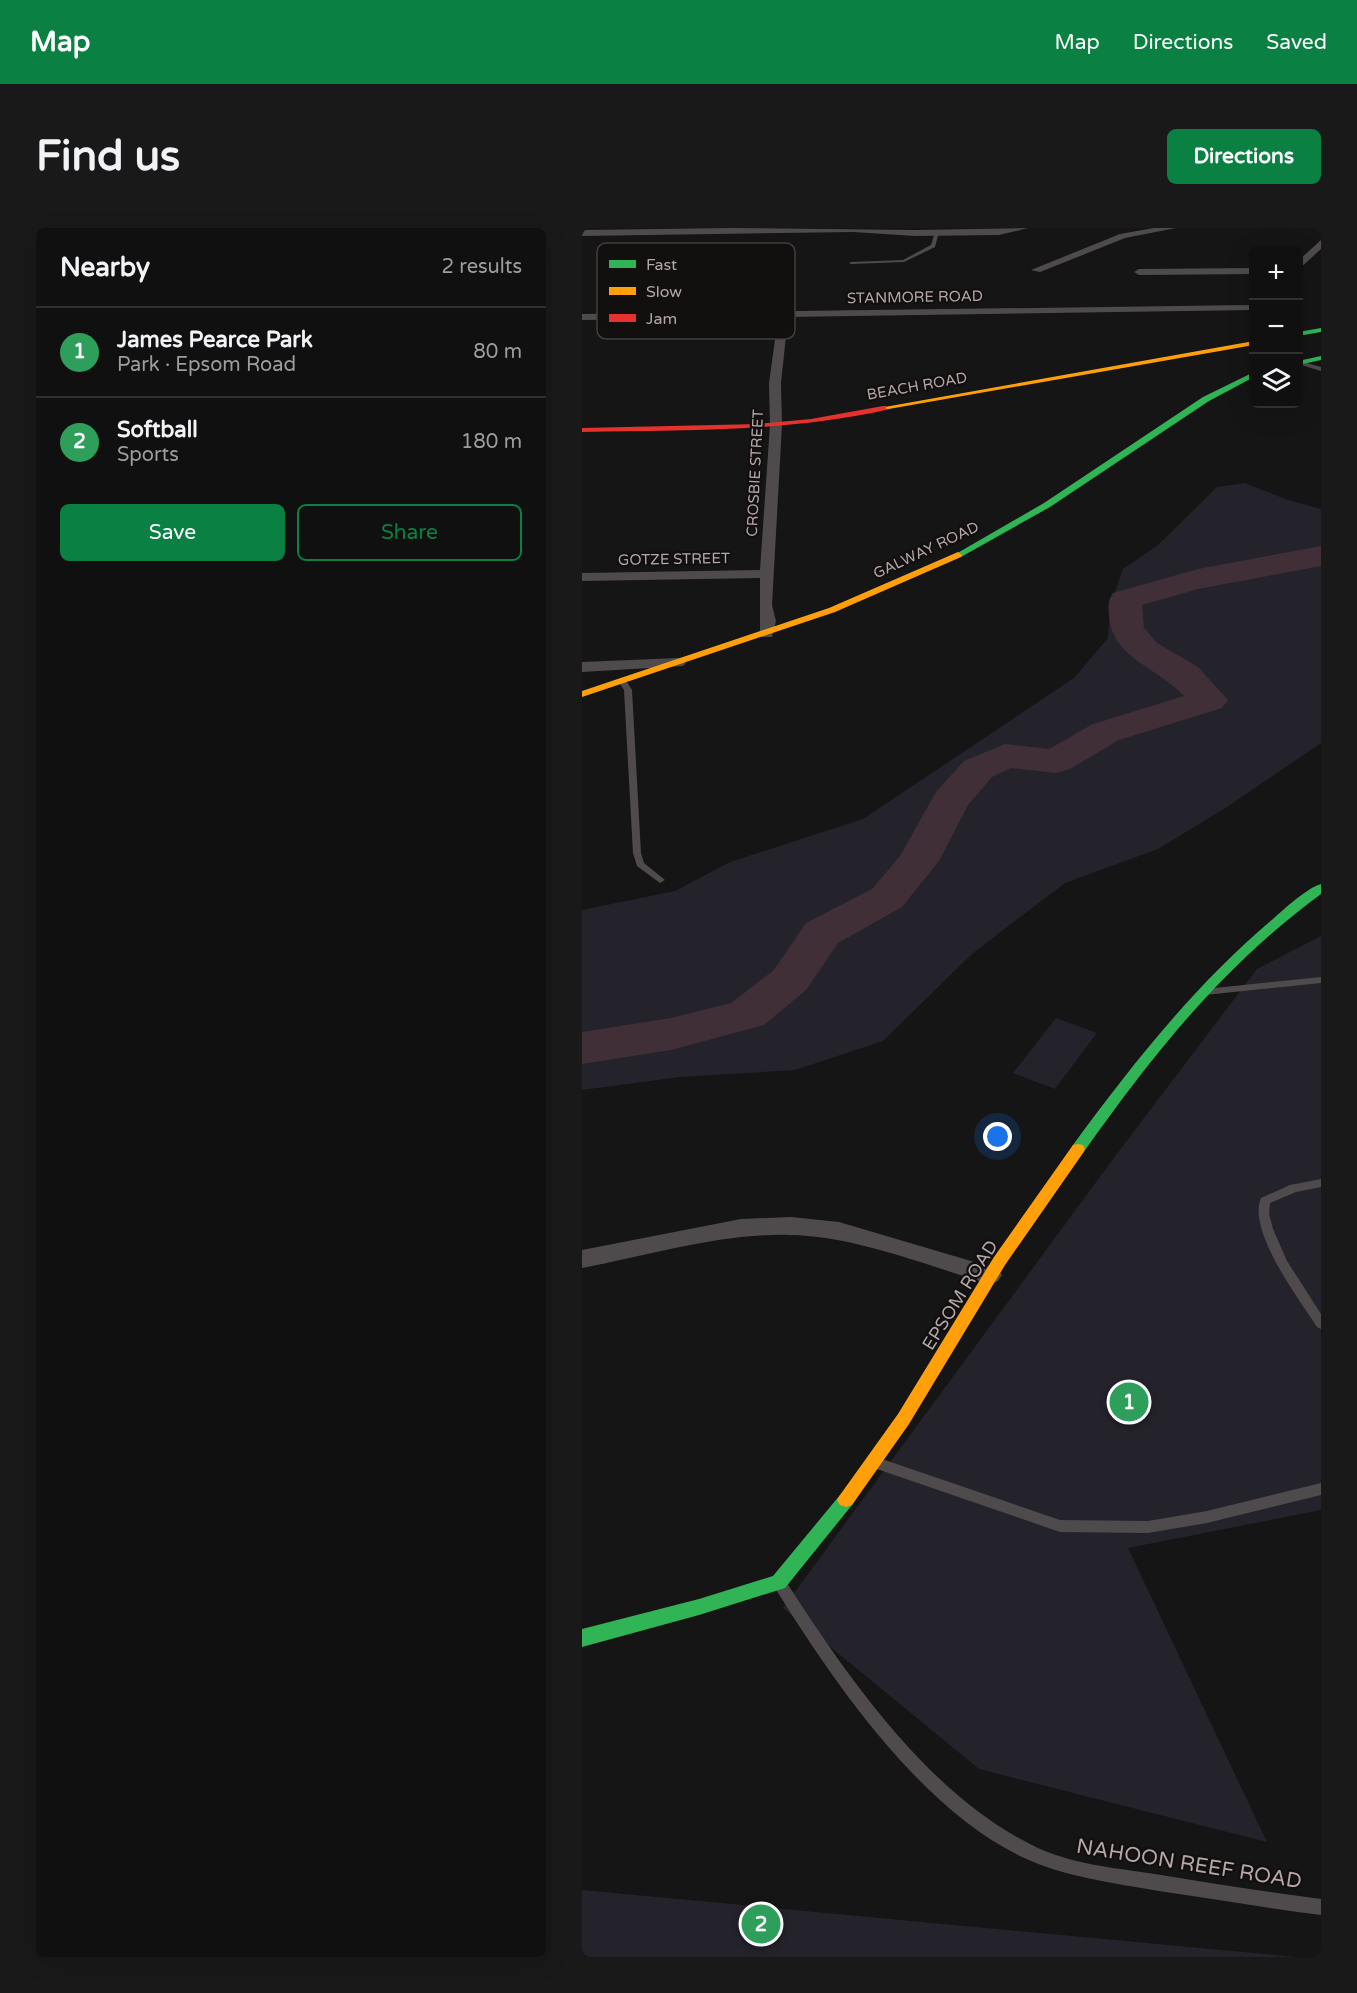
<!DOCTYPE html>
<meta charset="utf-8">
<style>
:root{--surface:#101010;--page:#191919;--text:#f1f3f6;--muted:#9c9d9f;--line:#303030;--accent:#0b8043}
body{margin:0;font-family:"Varela Round",sans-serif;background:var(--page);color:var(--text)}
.controls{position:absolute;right:18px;top:18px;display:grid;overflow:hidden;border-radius:9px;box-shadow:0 6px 24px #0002}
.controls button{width:54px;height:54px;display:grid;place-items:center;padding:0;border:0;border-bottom:2px solid var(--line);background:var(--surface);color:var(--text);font:30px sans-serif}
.you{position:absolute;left:416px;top:909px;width:21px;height:21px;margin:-15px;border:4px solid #fff;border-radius:50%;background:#1a73e8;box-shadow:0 0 0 9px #1a73e833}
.badge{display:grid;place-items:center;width:39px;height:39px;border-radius:50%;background:var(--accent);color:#fff;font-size:20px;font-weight:700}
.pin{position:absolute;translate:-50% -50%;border:3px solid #fff;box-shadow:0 2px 6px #0006}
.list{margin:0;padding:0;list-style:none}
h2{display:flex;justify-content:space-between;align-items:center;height:78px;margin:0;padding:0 24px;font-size:26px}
h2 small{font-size:20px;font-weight:400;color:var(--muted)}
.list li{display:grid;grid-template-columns:39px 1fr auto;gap:18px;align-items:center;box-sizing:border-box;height:90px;padding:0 24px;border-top:2px solid var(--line)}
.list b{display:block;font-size:22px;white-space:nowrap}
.list p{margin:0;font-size:20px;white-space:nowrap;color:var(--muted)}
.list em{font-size:20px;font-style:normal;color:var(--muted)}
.actions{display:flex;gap:12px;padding:18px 24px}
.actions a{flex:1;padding:14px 0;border:2px solid var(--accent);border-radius:9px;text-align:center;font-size:21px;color:var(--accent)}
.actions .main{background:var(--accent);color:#fff}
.icon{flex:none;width:33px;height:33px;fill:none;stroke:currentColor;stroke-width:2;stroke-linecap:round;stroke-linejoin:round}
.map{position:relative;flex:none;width:739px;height:1729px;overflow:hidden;border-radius:9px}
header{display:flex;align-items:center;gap:36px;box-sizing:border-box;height:84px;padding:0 30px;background:var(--accent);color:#fff}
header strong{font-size:28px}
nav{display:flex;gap:33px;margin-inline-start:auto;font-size:21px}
.intro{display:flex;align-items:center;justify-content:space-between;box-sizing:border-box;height:144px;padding:0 36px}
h1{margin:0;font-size:42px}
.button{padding:15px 27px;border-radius:9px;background:var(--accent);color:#fff;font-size:21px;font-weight:700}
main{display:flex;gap:36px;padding:0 36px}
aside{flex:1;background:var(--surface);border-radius:9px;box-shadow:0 6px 24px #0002}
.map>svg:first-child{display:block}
.green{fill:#24232b}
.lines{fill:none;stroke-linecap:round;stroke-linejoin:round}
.river{fill:#402f37;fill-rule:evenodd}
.lane{fill:#4f4b4c;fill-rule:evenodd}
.street{fill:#4f4b4c;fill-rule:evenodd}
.fast{fill:#30b455;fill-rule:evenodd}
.slow{fill:#ff9f0a;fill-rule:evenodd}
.jam{fill:#e5322d;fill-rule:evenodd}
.labels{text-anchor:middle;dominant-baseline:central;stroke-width:4.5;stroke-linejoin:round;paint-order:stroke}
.far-street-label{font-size:15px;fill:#b6a6aa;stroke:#11100f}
.street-label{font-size:18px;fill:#b6a6aa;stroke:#11100f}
.near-street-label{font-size:21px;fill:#b6a6aa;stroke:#11100f}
.key{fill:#11100f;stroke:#433d3e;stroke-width:1.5}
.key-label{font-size:16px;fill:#b6a6aa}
</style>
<header>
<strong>Map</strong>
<nav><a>Map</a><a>Directions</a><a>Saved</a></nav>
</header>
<div class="intro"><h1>Find us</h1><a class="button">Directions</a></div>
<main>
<aside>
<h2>Nearby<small>2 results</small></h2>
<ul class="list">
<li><span class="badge" style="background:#2e9e5b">1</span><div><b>James Pearce Park</b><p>Park · Epsom Road</p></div><em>80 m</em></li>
<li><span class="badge" style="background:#2e9e5b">2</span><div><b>Softball</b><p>Sports</p></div><em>180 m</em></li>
</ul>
<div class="actions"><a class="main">Save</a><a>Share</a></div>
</aside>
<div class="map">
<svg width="739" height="1729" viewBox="0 0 739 1729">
<rect width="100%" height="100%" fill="#151515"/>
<g class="green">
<polygon points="663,255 706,272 739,281 739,515 645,579 576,621 483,655 391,725 301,813 213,842 98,849 0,862 0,682 93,663 148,634 281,591 492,450 526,410 528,379 541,341 576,317 635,259"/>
<polygon points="739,708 739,1282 546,1320 685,1614 397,1541 201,1380 531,931 675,741"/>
<polygon points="474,790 515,805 473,861 431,845"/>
<polygon points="0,1662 714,1729 0,1729"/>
</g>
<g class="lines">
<path class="river" d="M739,318V338L616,361L560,377L562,400L575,415L616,439L646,472L640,480L537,512L488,541L474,545L429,540L410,549L386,577L357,633L320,679L256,715L224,762L182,797L89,822L0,836V804L89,790L149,775L192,742L224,695L290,661L318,628L354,564L382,533L423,516L467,521L511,496L602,468C577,440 529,430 527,387C526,377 526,373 531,365L616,341Z"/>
<g class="lane">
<polygon points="355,3 357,4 353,19 322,34 269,36 267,35 269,34 321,32 349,17 353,4"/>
<polygon points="718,133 739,139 739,143 716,136"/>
<polygon points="37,451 43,451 50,462 59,625 62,635 83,652 78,655 55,638 51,625 42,462 36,453"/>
<polygon points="739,749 739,755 623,767 618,764 623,761"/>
<path d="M739,951V959L714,964L688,975L687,986L691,1001L705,1033L739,1086V1101L735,1099C717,1071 665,1003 679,970L708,957Z"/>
<polygon points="297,1230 478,1292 566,1293 625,1283 739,1255 739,1267 625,1295 566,1305 478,1304 292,1240 290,1236 292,1232"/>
<path d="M198,1350L203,1352C264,1447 346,1566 450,1617C487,1636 533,1640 573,1646C628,1655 684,1664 739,1671V1687C685,1680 631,1671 577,1663C531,1655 483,1649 440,1629C338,1580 252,1455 193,1360L191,1356L193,1352Z"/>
</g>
<g class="street">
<polygon points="148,0 333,2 446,0 417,7 333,8 271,4 0,8 0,2"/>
<polygon points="572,0 594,0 543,10 458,44 449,42 538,6"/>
<polygon points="739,12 739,21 716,42 716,33"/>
<polygon points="672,40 672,46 557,47 552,44 557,41"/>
<polygon points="667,77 672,79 671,82 206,89 199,155 200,197 190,377 194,393 190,409 180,409 178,406 178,350 0,353 0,345 178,342 188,197 187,155 196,90 0,92 0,86"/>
<polygon points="96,430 104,435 101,438 0,444 0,434"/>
<path d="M209,989L257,994L416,1041L420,1047L416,1053L408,1056C345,1038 274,1008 208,1007C139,1005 68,1027 0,1040V1022L159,991Z"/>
</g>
<g class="fast">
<polygon points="739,100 739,104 716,108 716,104"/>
<polygon points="739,128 739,132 716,137 716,133"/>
<polygon points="672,144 672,149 627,173 468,279 379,329 372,327 462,275 621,169"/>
<path d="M739,656V666C640,739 572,825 501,925H491L489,921L491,917C551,835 613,757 691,691C702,681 725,660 739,656Z"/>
<polygon points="264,1265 270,1267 273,1272 270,1277 203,1360 117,1387 0,1419 0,1401 117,1371 191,1348 258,1267"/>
</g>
<g class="slow">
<polygon points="672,113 672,117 301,182 297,180"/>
<polygon points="376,324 380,327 379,329 253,384 0,469 0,463 247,380"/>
<polygon points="496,916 501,917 503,921 501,925 423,1037 327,1196 270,1277 264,1279 258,1277 255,1272 258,1267 316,1186 412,1029 491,917"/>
</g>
<path class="jam" d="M301,178H304V182C204,204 102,202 0,204V200L176,196L229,191Z"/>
</g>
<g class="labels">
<g class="far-street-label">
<text transform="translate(333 69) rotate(-1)">STANMORE ROAD</text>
<text transform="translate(335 158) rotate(-10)">BEACH ROAD</text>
<text transform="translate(173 245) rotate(-87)">CROSBIE STREET</text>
<text transform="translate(344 322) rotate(-25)">GALWAY ROAD</text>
<text transform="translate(92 331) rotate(-1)">GOTZE STREET</text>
</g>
<g class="street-label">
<text transform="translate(378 1067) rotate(-58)">EPSOM ROAD</text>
</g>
<g class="near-street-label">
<text transform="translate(607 1636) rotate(9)">NAHOON REEF ROAD</text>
</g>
</g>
<rect x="15" y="15" width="198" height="96" rx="9" class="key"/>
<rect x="27" y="32" width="27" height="8" fill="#30b455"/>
<rect x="27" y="59" width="27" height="8" fill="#ff9f0a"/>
<rect x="27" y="86" width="27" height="8" fill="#e5322d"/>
<g class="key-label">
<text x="64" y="42">Fast</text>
<text x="64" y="69">Slow</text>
<text x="64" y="96">Jam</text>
</g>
</svg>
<div class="controls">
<button>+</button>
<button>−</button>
<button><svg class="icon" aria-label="layers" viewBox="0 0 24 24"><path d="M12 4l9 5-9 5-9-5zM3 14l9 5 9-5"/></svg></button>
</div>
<div class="you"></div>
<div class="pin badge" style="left:547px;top:1174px;background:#2e9e5b">1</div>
<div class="pin badge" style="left:179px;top:1696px;background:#2e9e5b">2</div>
</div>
</main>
